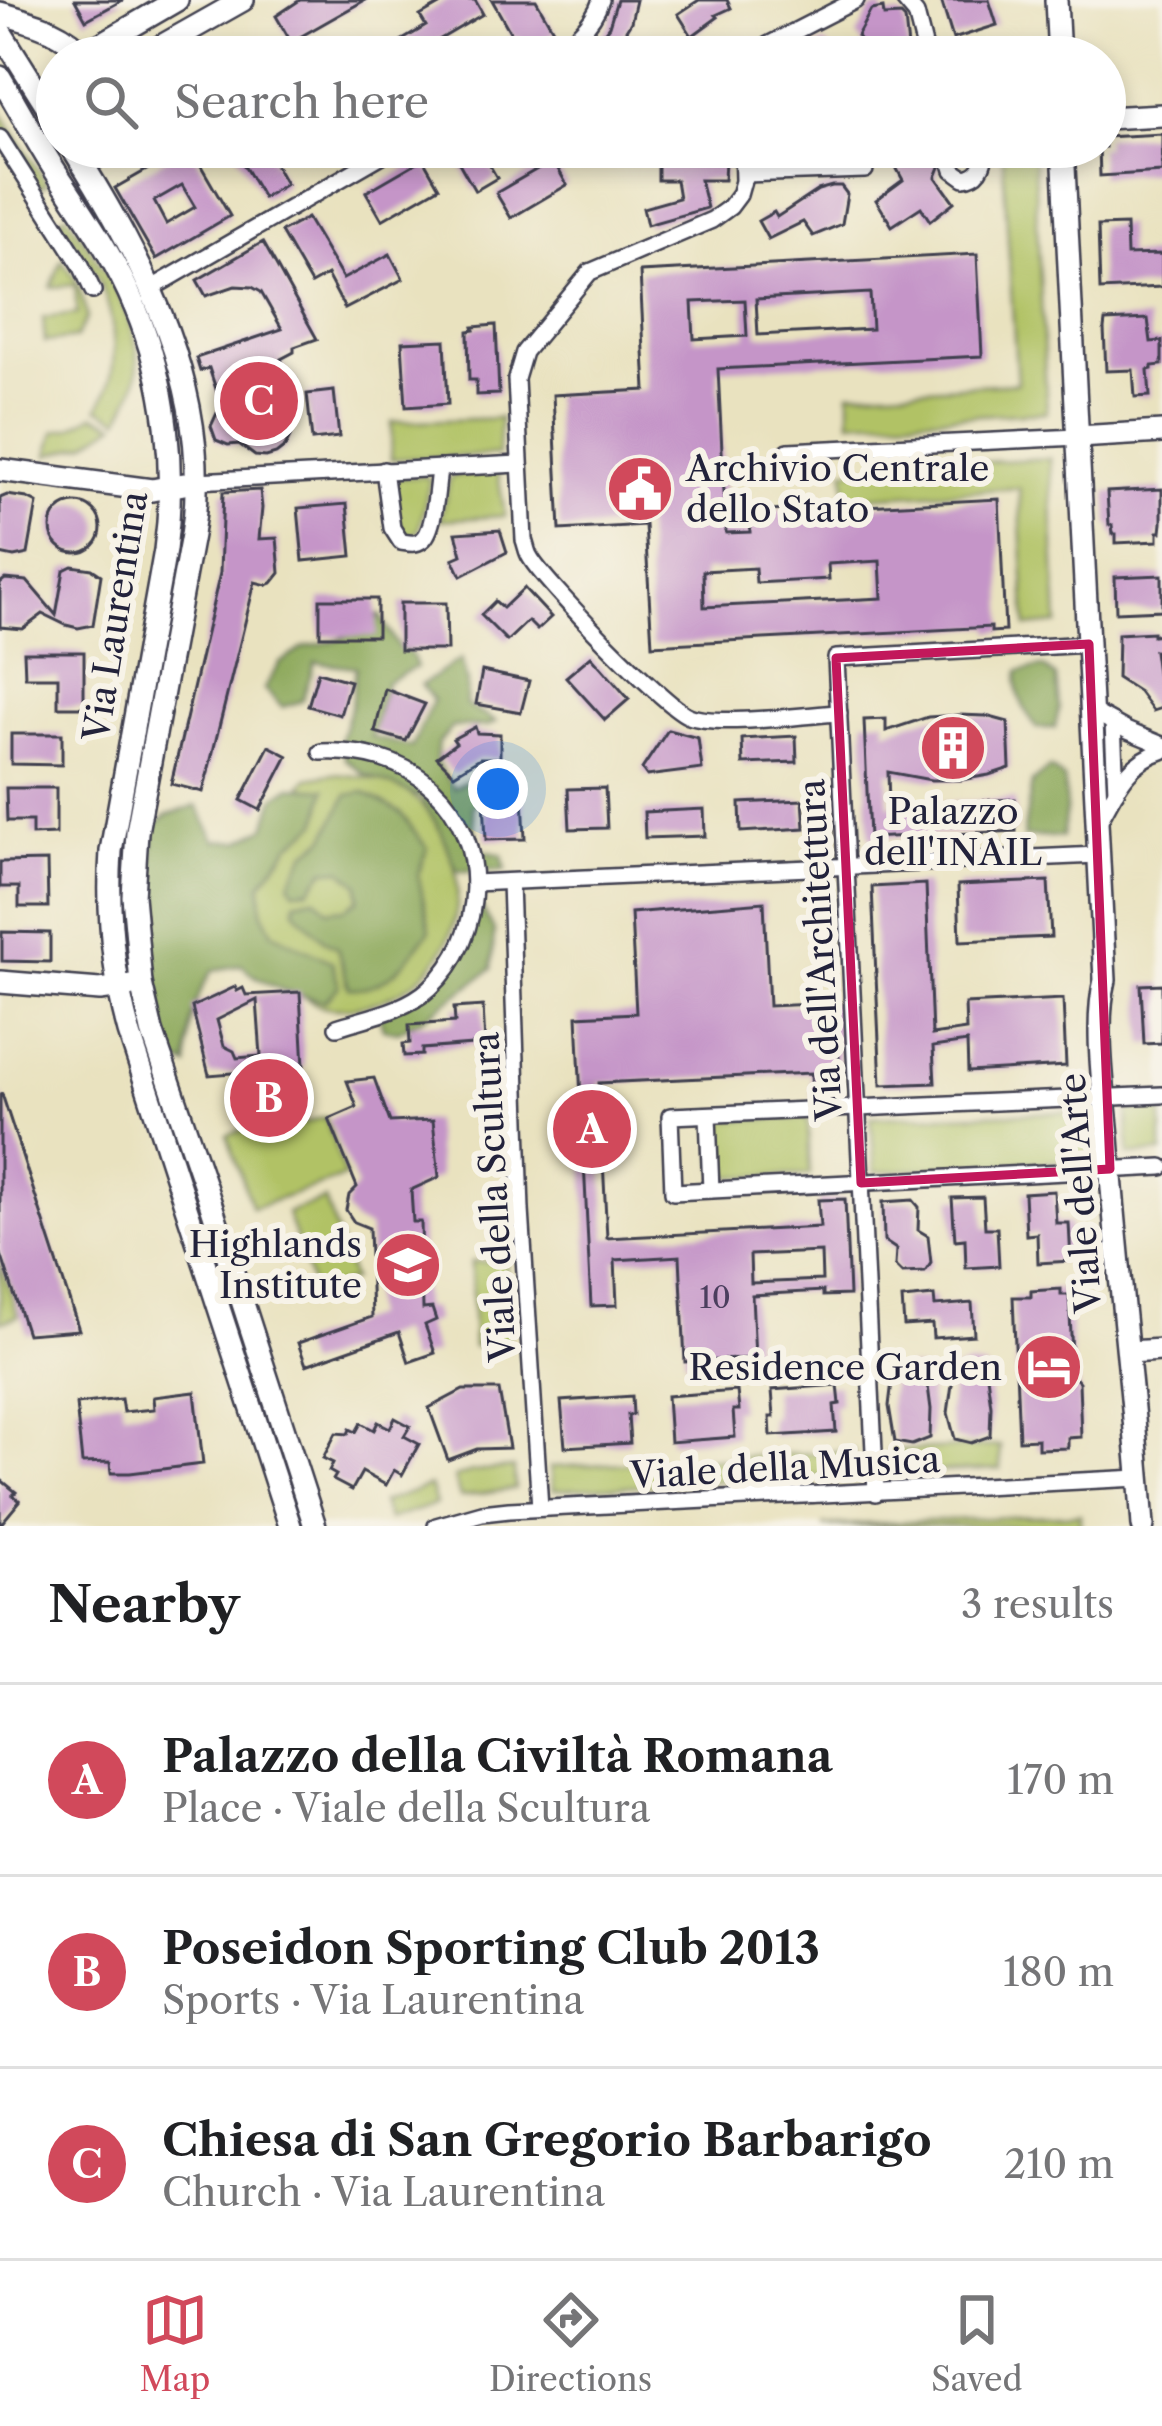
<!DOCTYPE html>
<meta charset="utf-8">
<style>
:root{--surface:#fff;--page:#f2f2f2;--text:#202124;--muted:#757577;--line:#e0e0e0;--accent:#d1495b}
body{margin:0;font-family:"Libre Caslon Text",serif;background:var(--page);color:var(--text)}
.you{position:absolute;left:498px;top:789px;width:42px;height:42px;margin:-30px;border:9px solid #fff;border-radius:50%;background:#1a73e8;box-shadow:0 0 0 18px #1a73e833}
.badge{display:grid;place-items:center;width:78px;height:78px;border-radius:50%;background:var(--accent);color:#fff;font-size:39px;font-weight:700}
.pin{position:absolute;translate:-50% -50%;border:6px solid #fff;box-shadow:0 3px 12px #0006}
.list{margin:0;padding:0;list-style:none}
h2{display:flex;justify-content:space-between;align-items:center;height:156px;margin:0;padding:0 48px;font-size:51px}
h2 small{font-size:39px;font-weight:400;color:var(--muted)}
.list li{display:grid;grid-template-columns:78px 1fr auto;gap:36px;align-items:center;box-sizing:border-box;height:192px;padding:0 48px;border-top:3px solid var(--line)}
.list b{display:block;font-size:45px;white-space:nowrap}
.list p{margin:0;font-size:39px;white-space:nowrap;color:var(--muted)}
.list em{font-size:39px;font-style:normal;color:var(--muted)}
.icon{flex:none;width:66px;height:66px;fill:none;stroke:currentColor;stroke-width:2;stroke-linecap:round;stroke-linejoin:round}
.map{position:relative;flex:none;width:1162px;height:1526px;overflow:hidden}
.search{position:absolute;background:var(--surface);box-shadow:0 6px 18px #0003;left:36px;right:36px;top:36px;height:132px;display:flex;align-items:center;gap:30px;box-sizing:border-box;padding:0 42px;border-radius:66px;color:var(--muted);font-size:45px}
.sheet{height:732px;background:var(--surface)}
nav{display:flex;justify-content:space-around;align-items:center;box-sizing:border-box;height:168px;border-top:3px solid var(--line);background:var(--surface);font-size:33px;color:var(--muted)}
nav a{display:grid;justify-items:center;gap:6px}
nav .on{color:var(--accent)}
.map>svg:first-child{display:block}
.green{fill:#b1c265;stroke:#6a7250;stroke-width:3}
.forest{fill:#8ca85a;stroke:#57654a;stroke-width:3}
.building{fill:#c595c8;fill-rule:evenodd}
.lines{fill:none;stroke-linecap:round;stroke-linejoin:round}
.street-casing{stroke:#403f4f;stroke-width:20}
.secondary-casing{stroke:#403f4f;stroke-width:26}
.street{stroke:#fff;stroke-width:15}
.secondary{stroke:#fff;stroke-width:21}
.marked{fill:none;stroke:#c2185b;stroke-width:9;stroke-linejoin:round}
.labels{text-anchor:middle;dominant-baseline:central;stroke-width:12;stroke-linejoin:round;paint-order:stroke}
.number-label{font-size:30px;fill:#4b3f5e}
.poi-label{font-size:36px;fill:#22223b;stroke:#f7f3e8;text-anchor:end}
.street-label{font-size:36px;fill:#22223b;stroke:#f7f3e8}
</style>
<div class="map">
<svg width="1162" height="1526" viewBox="0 0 1162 1526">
<rect width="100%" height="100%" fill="#f7f3e8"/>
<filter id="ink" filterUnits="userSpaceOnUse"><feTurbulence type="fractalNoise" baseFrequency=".00833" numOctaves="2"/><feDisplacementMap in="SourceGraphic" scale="24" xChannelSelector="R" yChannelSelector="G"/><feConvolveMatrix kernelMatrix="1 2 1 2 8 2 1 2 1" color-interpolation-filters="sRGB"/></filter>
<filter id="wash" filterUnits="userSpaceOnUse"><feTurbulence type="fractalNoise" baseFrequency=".004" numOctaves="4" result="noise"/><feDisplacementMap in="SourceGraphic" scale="48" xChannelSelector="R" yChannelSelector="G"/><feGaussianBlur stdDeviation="2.7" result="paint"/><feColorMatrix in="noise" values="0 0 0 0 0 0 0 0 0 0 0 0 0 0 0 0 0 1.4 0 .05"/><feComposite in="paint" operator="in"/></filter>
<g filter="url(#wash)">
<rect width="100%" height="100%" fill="#e9e2bf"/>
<g class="green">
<polygon points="0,111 47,184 40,188 0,125"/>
<polygon points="1002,147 1033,147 1047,412 850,421 850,392 1017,383"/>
<path d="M66,214C95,257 145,321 137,375C135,391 127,405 120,419L98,408C122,373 116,314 97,277C86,257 72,238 60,219Z"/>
<polygon points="62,260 79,286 87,317 76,338 45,342 43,318 77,314 75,285 51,287"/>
<polygon points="94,415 116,424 86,444 48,455 55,431 71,428"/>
<polygon points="500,418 498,455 391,459 392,422"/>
<polygon points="1050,458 1058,624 1027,627 1019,488 846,498 845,470"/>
<polygon points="498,473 505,516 440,520 450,478 458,475"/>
<polygon points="425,476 430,480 419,530 410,537 401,533 391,482 395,478"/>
<path d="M332,774C354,775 394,780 411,795C480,855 473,962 386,998C368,1006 342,1011 322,1006C307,1003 263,964 248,952L266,827L308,778Z"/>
<polygon points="1162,1108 1162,1153 1129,1155 1128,1111"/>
<polygon points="298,1111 302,1124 325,1117 345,1177 252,1208 227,1135"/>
<polygon points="1076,1112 1087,1118 1089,1159 875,1172 871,1117"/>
<polygon points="808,1118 810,1175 725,1177 725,1169 716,1169 715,1130 723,1129 723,1120"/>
<polygon points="325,1200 352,1280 314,1293 287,1213"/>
<polygon points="0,1261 18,1316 0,1322"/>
<polygon points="506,1261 509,1345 473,1347 471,1262"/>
<polygon points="1000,1446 1001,1469 890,1474 889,1451"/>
<polygon points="854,1451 855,1475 731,1481 729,1457"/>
<polygon points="721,1458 722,1481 553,1490 550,1467"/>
<polygon points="514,1468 515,1489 460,1497 454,1478 472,1472"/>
<polygon points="430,1486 436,1504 388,1520 381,1503"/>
<polygon points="1080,1514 1080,1526 823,1526"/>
</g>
<g class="forest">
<path d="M380,615L398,647L411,654L416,667L386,682L371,737L412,747L433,700L421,685L461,659L467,682L466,705L496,722L488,726L452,727L438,744L436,762L454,788C476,776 494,762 519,772L510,784L485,792L473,807L477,849L502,855L506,870L457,871L441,831L420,797L364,774L345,759L341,738L351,705L356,667L315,662L302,701L282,707L264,689L280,663L305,647L339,640Z"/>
<path d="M1043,667L1056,677L1059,708L1055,728H1037C1025,712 1012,690 1019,671Z"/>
<polygon points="1050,768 1064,779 1066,810 1062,837 1023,837 1032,782"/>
<path d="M290,787L326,789L318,823L290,845L261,884L262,911L273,933L332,962L339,986L325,1001C294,994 264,988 242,965L213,970C192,1000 188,1030 188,1066L173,1060L149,969L154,825L168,815L197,805L215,840L240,841L266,827L275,797Z"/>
<path d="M364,792L401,813L427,848L418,875L430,930C409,958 388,991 349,988L337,948L325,941L295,910V901L315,897L328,910L346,908L359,899V884L341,869L325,870L310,889L294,890L290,882L306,853L326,837L347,795Z"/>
<polygon points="480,905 494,930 492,969 428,1015 398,1031 383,1029 378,1012 416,997 460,941 465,911"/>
</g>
<g id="blocks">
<g class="building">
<polygon points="75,0 123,0 86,20"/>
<polygon points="300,0 365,0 291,42 276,16"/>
<polygon points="448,0 475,0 483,14 420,51 424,57 374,57 426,26 420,16"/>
<polygon points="492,0 536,0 555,33 526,49 518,36 514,39"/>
<polygon points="617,0 636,0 631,22 621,38 628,43 615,57 597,42 609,26"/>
<polygon points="699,0 727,0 731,8 716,15 718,17 692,36 678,14"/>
<polygon points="941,0 989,0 997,25 953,39"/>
<polygon points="883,8 884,16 901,15 905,19 909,57 859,57 866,49 857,36 871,10"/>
<polygon points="233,41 242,57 204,57"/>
<polygon points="825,43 838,57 795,57"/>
<polygon points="1162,134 1162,172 1100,176 1099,147 1105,147 1105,137"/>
<path d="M187,147H190L230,216L156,259L115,188ZM182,185L195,207L166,224L154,201Z"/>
<polygon points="233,147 265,147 286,184 263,198"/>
<polygon points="450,147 479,147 497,178 475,191"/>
<polygon points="885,147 934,147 940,167 936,177 954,202 930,221 921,207 892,226 876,200 903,180"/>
<polygon points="423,159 439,187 382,220 366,192"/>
<polygon points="553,160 567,185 511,218 496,193"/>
<polygon points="658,160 725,160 724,180 700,180 707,208 647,225 643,208 679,198 676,180 658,180"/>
<polygon points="832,186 841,186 847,194 842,224 813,236 803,222 768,239 758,221 774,212 777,217 818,190"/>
<polygon points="307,218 343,279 390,254 403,279 345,309 327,275 311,284 281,232"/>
<polygon points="1126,225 1127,255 1162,254 1162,287 1100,290 1098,226"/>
<polygon points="263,242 317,339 294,347 294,352 281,359 287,374 296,379 290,437 285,447 276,454 266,457 255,456 239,444 228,445 216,440 211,426 217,413 223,410 209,368 200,371 196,358 282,329 261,292 252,287 235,286 206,296 197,280"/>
<path d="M977,254L982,356L718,369L726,533L750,532L749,512L999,499L1005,631L991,632V627L652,645L645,525L560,530L553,395L646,390L640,272ZM870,293L872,329L758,335L756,299ZM745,300L747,336L694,339L692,302ZM880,561L882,598L704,607L703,571L755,568L756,583L829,579L828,564Z"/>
<polygon points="1148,319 1151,342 1162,341 1162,365 1152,366 1152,369 1148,370 1150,396 1135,397 1133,370 1106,371 1104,329 1105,321"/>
<polygon points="496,325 499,394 476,395 476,380 469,380 468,331 474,330 473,327"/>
<polygon points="445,340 448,404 406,407 402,342"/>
<polygon points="334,391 339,437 312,440 307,394"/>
<polygon points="1162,489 1162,523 1161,532 1158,532 1158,541 1116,543 1116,534 1113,534 1112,525 1109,525 1107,492"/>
<polygon points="260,490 262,508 259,539 277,538 280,573 272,583 267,585 255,582 203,792 171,784 220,573 223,492"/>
<polygon points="7,495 27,498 37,503 28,554 14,557 0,554 0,498"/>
<circle cx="76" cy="528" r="25"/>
<polygon points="347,504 352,556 303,561 298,508"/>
<polygon points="500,530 507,552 461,576 453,559 462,555 456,533"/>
<polygon points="72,566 92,569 101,575 93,625 78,628 66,625 43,614 23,629 0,627 0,583 5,579 27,581 56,615 64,570"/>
<polygon points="1162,575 1162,610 1116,612 1115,577"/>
<polygon points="524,588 551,617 537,630 528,621 507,641 481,615 495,601 503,608"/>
<rect x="320" y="599" width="57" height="37"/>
<polygon points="400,603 446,603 447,650 400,650"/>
<polygon points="1153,632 1153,635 1162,634 1162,654 1154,651 1162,708 1153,711 1139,692 1117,678 1118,634"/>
<polygon points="24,652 84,652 84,707 58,707 58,677 25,677"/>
<polygon points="591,656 629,699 605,720 566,677"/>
<polygon points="482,671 529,681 521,712 476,704"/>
<polygon points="318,672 350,681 340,715 308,706"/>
<polygon points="385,689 425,704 406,741 375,732"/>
<polygon points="959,715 986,716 1008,722 1010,768 989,775 961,780 931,780 888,772 889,805 1015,799 1016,831 869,838 864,720 886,719 886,731 928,717"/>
<polygon points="475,727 477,733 500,734 500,758 480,758 454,774 437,757 456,743 453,739"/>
<polygon points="668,730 698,738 702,769 647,776 642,769"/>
<polygon points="11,734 62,734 62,765 11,764"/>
<polygon points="796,736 797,762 743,764 742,739"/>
<polygon points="269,746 288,756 260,810 241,800"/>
<polygon points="6,788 56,788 56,834 32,835 32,821 7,821"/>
<polygon points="605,788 607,828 570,829 568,789"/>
<polygon points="523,796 525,839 486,840 484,798"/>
<polygon points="803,800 805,828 741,832 740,803"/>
<polygon points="704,809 705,836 645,838 644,812"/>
<polygon points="47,861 48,907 19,907 19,887 0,887 0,862"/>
<polygon points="1048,881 1051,937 960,941 958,885"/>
<polygon points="926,884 932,1035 966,1030 965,1004 1063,999 1066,1066 968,1072 967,1042 933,1047 935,1083 881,1085 872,887"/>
<path d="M764,902L769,1006L836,1003L841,1097L812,1098L811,1073L599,1083L607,1238L820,1227L818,1200L845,1199L849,1295L823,1296V1291L752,1295L755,1358L685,1362L680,1256L615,1260L617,1305L591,1306L577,1016L636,1013L631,913ZM821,1252L822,1280L751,1283L750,1255Z"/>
<polygon points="2,932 50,933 50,962 2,961"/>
<polygon points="1162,984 1162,1043 1144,1044 1141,985"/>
<path d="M235,987L237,991L243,988L246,995L300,992L304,1067L209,1075L192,1007ZM257,1000L261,1056L237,1058L234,1051L224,1046L217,1020Z"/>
<polygon points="483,1006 485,1044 422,1049 422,1055 404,1056 403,1044 410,1043 409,1025 455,1022 454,1008"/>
<polygon points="374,1078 390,1122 433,1120 439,1177 411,1190 413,1222 421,1222 423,1309 432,1308 436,1320 425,1325 435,1353 409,1362 399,1332 306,1365 298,1343 372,1317 369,1228 354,1222 346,1210 349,1195 357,1187 329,1119 357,1107 347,1081"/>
<polygon points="2,1094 79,1330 27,1334 0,1251 0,1095"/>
<polygon points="1054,1191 1056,1223 1069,1223 1071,1261 1038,1263 1037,1234 1026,1235 1024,1193"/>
<polygon points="983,1197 985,1228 997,1228 999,1266 966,1268 965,1239 955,1240 952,1198"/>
<polygon points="913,1200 919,1207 918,1230 928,1236 931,1263 925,1272 902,1273 895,1266 896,1249 884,1241 883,1202"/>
<polygon points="1061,1289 1061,1295 1069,1295 1073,1375 1079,1382 1081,1437 1068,1438 1068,1448 1038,1449 1038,1439 1019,1440 1013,1297 1031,1297 1031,1291"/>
<polygon points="934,1296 935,1306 972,1303 974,1335 933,1338 932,1324 904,1326 902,1299"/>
<polygon points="970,1365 986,1368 991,1406 990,1436 971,1443 955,1439 948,1413 954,1370"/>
<polygon points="910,1367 926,1371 931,1409 930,1438 912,1445 895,1442 889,1406 893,1373"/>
<polygon points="838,1385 840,1404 834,1405 836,1432 771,1436 770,1417 774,1417 772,1390"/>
<polygon points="463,1390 499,1390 509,1448 477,1449 448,1460 429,1408"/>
<polygon points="737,1391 739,1410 733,1410 735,1437 670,1442 667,1396"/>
<polygon points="195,1392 203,1464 130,1473 111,1473 110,1462 82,1463 76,1404 121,1399 123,1412 154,1409 153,1397"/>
<polygon points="632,1396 633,1415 628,1415 630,1443 565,1447 561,1401"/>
<polygon points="395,1418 410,1426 404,1436 419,1444 402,1475 394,1470 386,1485 362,1472 352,1490 333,1480 336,1475 329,1471 333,1463 323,1458 336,1433 348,1434 350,1429 356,1432 361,1423 374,1430 378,1422 390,1428"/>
<polygon points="0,1479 16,1492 13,1495 20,1501 0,1525"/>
</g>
</g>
</g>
<g filter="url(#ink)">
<use href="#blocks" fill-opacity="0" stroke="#403f4f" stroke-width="3"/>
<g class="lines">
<g class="street-casing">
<g id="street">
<polyline points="904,0 916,14 927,57"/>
<path d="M547,57C570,43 592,27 601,0"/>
<polyline points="755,57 768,45 856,0"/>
<polyline points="992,57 1003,52 1016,57"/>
<polyline points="0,138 81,265 93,291"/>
<path d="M742,147L743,181L739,195L730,207L712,220L590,272L524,352L516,379L524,540C526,545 527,553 530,557C543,581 666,708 689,716C718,727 805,715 839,713"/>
<path d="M946,147L953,170L964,178C982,176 985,162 985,147"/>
<polyline points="744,174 865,170 865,147"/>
<polyline points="152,288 396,147"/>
<polyline points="788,451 1078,437"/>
<path d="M384,470L392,528L401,542C409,543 415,545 422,540C435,531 437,484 439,468"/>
<polyline points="196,481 519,464"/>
<polyline points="1092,711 1128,731 1162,745"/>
<polyline points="1113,723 1116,791"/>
<path d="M321,752C362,750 403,760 433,788C490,840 486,937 430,988C405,1011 368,1017 337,1027"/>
<path d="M1099,821C1117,789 1126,763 1162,751"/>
<polyline points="510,882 521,1210 540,1508"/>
<polyline points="474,883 1098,855"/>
<polyline points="1162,1095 670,1116 673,1192 1162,1167"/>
<polyline points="708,1116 711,1190"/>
<polyline points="876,1493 836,658 1089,644"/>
<polyline points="436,1526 482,1513 509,1510 1139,1478"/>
</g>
</g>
<g class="secondary-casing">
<g id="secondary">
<polyline points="1056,0 1059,57"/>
<path d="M0,13C31,22 65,30 86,57"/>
<polyline points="0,31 57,122"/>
<polyline points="84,54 177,0"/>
<polyline points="142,57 243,0"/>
<path d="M0,77C19,109 36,141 56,172C85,216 115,258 135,307C167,382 176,470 165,550L111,851C107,911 113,974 129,1032L290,1526"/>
<polyline points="1105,118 1162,115"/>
<path d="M72,147C144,262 215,394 192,535L137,832L133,896L141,983L152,1031L205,1186L315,1526"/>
<path d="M1063,147L1105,980C1094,1024 1104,1091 1108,1137C1117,1267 1134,1396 1143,1526"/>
<polyline points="83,165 95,158 106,147"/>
<polyline points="1078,437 1162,432"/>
<polyline points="0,470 152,490 184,484"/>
<polyline points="0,982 100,990 129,986"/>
<polyline points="1128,1352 1162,1350"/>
</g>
</g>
<use href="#street" class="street"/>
<use href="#secondary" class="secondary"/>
</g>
</g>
<path class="marked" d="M1089,644L1110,1169L861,1183L836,658Z"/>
<defs>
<g id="civic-disc" transform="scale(3.45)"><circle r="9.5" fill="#d1495b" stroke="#f7f3e8"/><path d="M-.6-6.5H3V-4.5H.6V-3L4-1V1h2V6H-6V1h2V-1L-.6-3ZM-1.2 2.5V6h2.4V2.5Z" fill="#fff"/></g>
<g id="building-disc" transform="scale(3.45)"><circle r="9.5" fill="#d1495b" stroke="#f7f3e8"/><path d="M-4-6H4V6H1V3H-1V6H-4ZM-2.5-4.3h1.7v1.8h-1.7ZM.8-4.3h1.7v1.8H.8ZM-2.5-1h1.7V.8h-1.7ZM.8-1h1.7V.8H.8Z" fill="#fff"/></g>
<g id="school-disc" transform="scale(3.45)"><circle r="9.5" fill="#d1495b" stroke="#f7f3e8"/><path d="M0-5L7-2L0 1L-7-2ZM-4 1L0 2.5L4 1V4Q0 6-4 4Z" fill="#fff"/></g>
<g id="hotel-disc" transform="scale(3.45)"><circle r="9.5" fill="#d1495b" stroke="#f7f3e8"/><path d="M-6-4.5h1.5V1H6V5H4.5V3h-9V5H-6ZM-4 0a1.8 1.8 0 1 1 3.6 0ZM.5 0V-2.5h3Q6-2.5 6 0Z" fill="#fff"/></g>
</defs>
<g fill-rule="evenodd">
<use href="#civic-disc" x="640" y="489"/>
<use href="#building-disc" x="953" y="748"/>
<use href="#school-disc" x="408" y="1265"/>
<use href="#hotel-disc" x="1049" y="1367"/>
</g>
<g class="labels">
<g class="number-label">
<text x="715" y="1297">10</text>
</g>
<g class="poi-label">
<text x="686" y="468" text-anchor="start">Archivio Centrale<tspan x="686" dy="41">dello Stato</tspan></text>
<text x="953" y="811" text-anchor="middle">Palazzo<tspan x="953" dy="41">dell'INAIL</tspan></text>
<text x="362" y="1244">Highlands<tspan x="362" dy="41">Institute</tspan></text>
<text x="1002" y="1367">Residence Garden</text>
</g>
<g class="street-label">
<text transform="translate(115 616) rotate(-81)">Via Laurentina</text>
<text transform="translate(820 950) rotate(-93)">Via dell'Architettura</text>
<text transform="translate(1080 1193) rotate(-94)">Viale dell'Arte</text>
<text transform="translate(494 1197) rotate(-93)">Viale della Scultura</text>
<text transform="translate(785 1467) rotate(-3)">Viale della Musica</text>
</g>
</g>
</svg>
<div class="you"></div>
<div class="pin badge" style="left:592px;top:1129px">A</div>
<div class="pin badge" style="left:269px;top:1098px">B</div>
<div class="pin badge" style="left:259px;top:401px">C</div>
<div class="search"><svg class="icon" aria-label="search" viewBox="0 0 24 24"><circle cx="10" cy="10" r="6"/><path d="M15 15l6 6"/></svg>Search here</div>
</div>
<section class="sheet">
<h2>Nearby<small>3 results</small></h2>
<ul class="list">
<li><span class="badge">A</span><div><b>Palazzo della Civiltà Romana</b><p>Place · Viale della Scultura</p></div><em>170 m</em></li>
<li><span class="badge">B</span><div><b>Poseidon Sporting Club 2013</b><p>Sports · Via Laurentina</p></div><em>180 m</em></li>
<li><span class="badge">C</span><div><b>Chiesa di San Gregorio Barbarigo</b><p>Church · Via Laurentina</p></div><em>210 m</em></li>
</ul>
</section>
<nav>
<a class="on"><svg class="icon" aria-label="map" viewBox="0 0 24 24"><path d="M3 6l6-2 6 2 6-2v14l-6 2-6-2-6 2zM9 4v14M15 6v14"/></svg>Map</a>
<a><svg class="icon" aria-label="directions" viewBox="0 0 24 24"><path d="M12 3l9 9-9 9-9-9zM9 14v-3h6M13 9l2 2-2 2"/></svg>Directions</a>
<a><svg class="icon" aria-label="saved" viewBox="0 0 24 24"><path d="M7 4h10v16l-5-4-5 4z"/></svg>Saved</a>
</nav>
